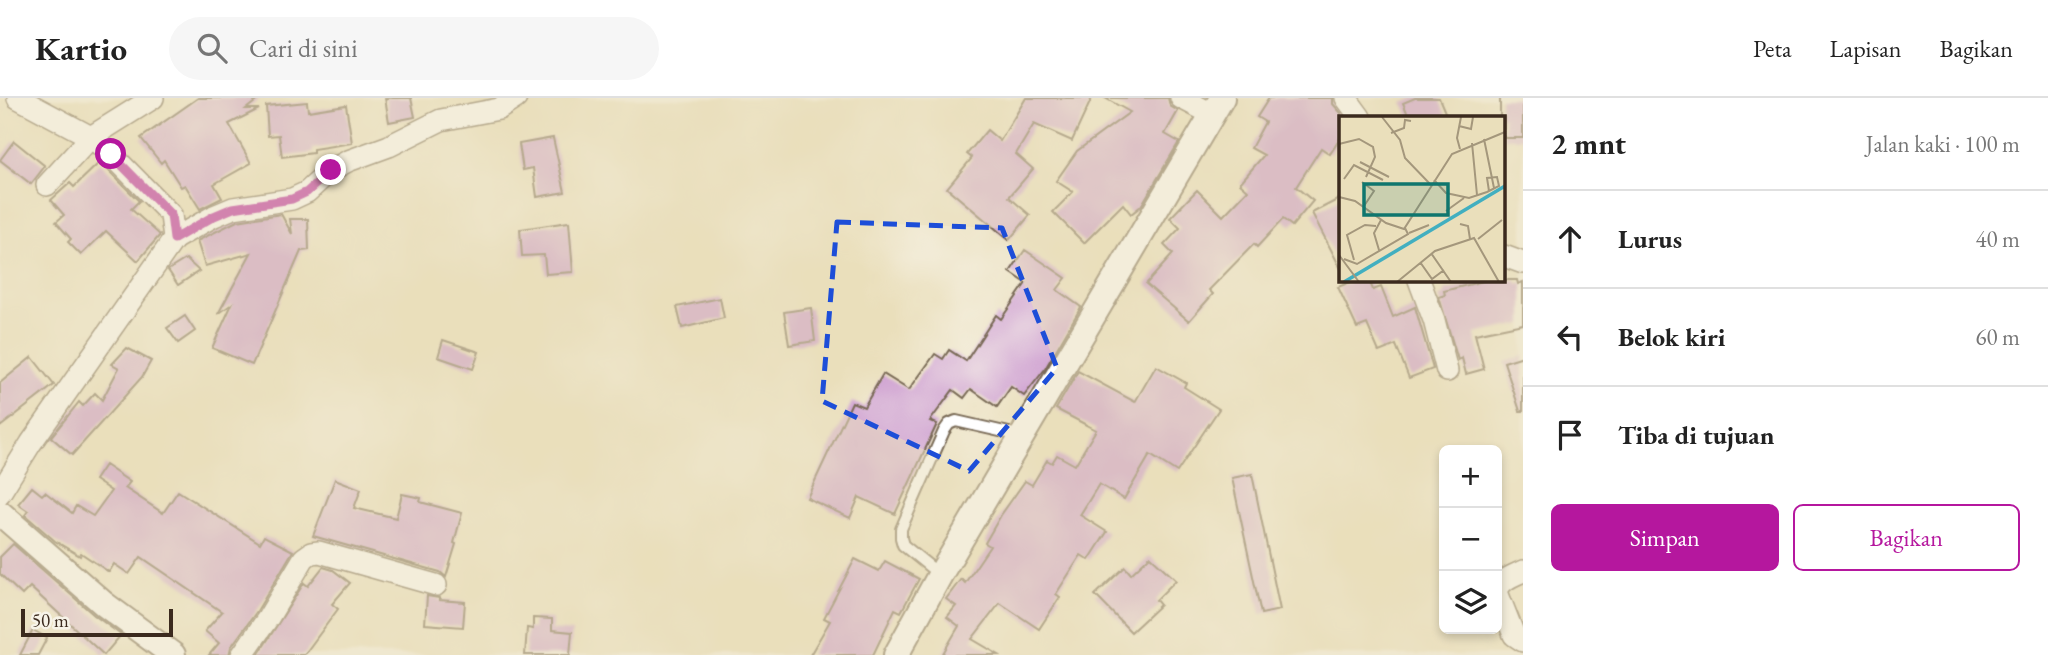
<!DOCTYPE html>
<html lang="id">
<meta charset="utf-8">
<style>
:root{--surface:#fff;--page:#f6f6f6;--text:#222;--muted:#767676;--line:#e0e0e0;--accent:#b5179e}
body{margin:0;font-family:"EB Garamond",serif;background:var(--page);color:var(--text)}
.controls{position:absolute;right:21px;bottom:21px;display:grid;overflow:hidden;border-radius:10px;box-shadow:0 4px 10px #0003}
.controls button{width:63px;height:63px;display:grid;place-items:center;padding:0;border:0;border-bottom:2px solid var(--line);background:var(--surface);color:var(--text);font:35px sans-serif}
.scale{position:absolute;left:21px;bottom:18px;width:152px;box-sizing:border-box;padding-left:7px;border:4px solid #3b2a1e;border-top:0;font-size:19px;line-height:24px;white-space:nowrap;color:#3b2a1e;-webkit-text-stroke:5px #f7f3e8;paint-order:stroke}
.stop{position:absolute;width:21px;height:21px;margin:-16px;border:5px solid #b5179e;border-radius:50%;background:#fff}
.stop.end{background:#b5179e;border-color:#fff;box-shadow:0 2px 7px #0008}
.list{margin:0;padding:0;list-style:none}
h2{display:flex;justify-content:space-between;align-items:center;height:91px;margin:0;padding:0 28px;font-size:30px}
h2 small{font-size:23px;font-weight:400;color:var(--muted)}
.list li{display:grid;grid-template-columns:46px 1fr auto;gap:21px;align-items:center;box-sizing:border-box;height:98px;padding:0 28px;border-top:2px solid var(--line)}
.list b{display:block;font-size:26px;white-space:nowrap}
.list em{font-size:23px;font-style:normal;color:var(--muted)}
.actions{display:flex;gap:14px;padding:21px 28px}
.actions a{flex:1;padding:16px 0;border:2px solid var(--accent);border-radius:10px;text-align:center;font-size:24px;color:var(--accent)}
.actions .main{background:var(--accent);color:#fff}
.icon{flex:none;width:38px;height:38px;fill:none;stroke:currentColor;stroke-width:2;stroke-linecap:round;stroke-linejoin:round}
.map{position:relative;flex:none;width:1523px;height:557px;overflow:hidden}
header{display:flex;align-items:center;gap:42px;box-sizing:border-box;height:98px;padding:0 35px;background:var(--surface);border-bottom:2px solid var(--line)}
header strong{font-size:33px}
nav{display:flex;gap:38px;margin-inline-start:auto;font-size:24px}
.search{width:490px;height:63px;background:var(--page);display:flex;align-items:center;gap:18px;box-sizing:border-box;padding:0 24px;border-radius:38px;color:var(--muted);font-size:26px}
main{display:flex}
aside{flex:1;background:var(--surface)}
.map>svg:first-child{display:block}
.building{fill:#c994cf}
.lines{fill:none;stroke-linecap:round;stroke-linejoin:round}
.service-casing{stroke:#786955;stroke-width:14}
.minor-casing{stroke:#786955;stroke-width:24}
.tertiary-casing{stroke:#786955;stroke-width:28}
.service{stroke:#fff;stroke-width:10}
.minor{stroke:#fff;stroke-width:21}
.tertiary{stroke:#fff;stroke-width:24}
.route{stroke:#b5179e;stroke-width:9}
.marked{fill:none;stroke:#1d4ed8;stroke-width:5;stroke-dasharray:14 9;stroke-linejoin:round}
.inset-river{fill:none;stroke:#42afc0;stroke-width:3.5}
.inset-road{fill:none;stroke:#a4977c;stroke-width:2}
.view{fill:#0f766e;fill-opacity:0.15;stroke:#0f766e;stroke-width:3.5}
.inset-edge{fill:none;stroke:#3b2a1e;stroke-width:3.5}
</style>
<header>
<strong>Kartio</strong>
<div class="search"><svg class="icon" aria-label="search" viewBox="0 0 24 24"><circle cx="10" cy="10" r="6"/><path d="M15 15l6 6"/></svg>Cari di sini</div>
<nav><a>Peta</a><a>Lapisan</a><a>Bagikan</a></nav>
</header>
<main>
<div class="map">
<svg width="1523" height="557" viewBox="0 0 1523 557">
<rect width="100%" height="100%" fill="#f7f3e8"/>
<filter id="ink" filterUnits="userSpaceOnUse"><feTurbulence type="fractalNoise" baseFrequency=".0143" numOctaves="2"/><feDisplacementMap in="SourceGraphic" scale="14" xChannelSelector="R" yChannelSelector="G"/><feConvolveMatrix kernelMatrix="1 2 1 2 8 2 1 2 1" color-interpolation-filters="sRGB"/></filter>
<filter id="wash" filterUnits="userSpaceOnUse"><feTurbulence type="fractalNoise" baseFrequency=".00686" numOctaves="4" result="noise"/><feDisplacementMap in="SourceGraphic" scale="28" xChannelSelector="R" yChannelSelector="G"/><feGaussianBlur stdDeviation="1.57" result="paint"/><feColorMatrix in="noise" values="0 0 0 0 0 0 0 0 0 0 0 0 0 0 0 0 0 1.4 0 .05"/><feComposite in="paint" operator="in"/></filter>
<g filter="url(#wash)">
<rect width="100%" height="100%" fill="#eadfbb"/>
<g id="blocks">
<g class="building">
<polygon points="198,0 260,0 246,11 259,11 229,26 251,65 214,86 222,100 200,111 185,87 181,89 164,62 161,65 141,40"/>
<polygon points="385,0 411,0 415,19 389,24"/>
<polygon points="1026,0 1092,0 1072,43 1034,26 1016,56 1033,71 1009,99 1030,117 1009,142 947,90 972,60 967,56 987,32 1000,43"/>
<polygon points="1105,0 1168,0 1170,8 1178,13 1165,36 1179,44 1141,108 1131,116 1123,106 1084,145 1053,114 1073,94 1056,83 1077,53 1130,14"/>
<polygon points="1269,0 1333,0 1333,6 1341,15 1341,39 1330,56 1321,50 1296,89 1313,103 1292,128 1283,121 1257,149 1254,146 1209,192 1213,196 1189,223 1146,186 1173,156 1164,147 1180,130 1170,120 1197,92 1223,118 1248,92 1240,85 1264,57 1251,50 1265,24 1257,19"/>
<polygon points="1415,0 1439,0 1447,19 1409,19 1403,5"/>
<polygon points="1500,0 1523,0 1523,40 1504,40 1504,19 1500,19"/>
<polygon points="307,4 308,13 346,7 352,45 313,51 313,55 282,59 279,37 268,38 266,8"/>
<polygon points="553,40 565,94 537,99 533,70 523,72 519,46"/>
<polygon points="14,43 45,68 31,86 0,62"/>
<polygon points="100,64 139,103 131,111 160,137 138,163 106,133 81,157 68,144 71,141 56,124 64,117 51,102 70,85 74,89"/>
<polygon points="1341,100 1341,171 1312,115"/>
<polygon points="281,116 292,136 290,121 308,121 309,152 301,153 252,267 212,250 232,206 218,216 251,155 205,168 197,143 237,123"/>
<polygon points="569,124 573,174 546,176 544,157 522,158 520,131"/>
<polygon points="1025,152 1066,180 1057,192 1081,209 1045,271 1024,298 1011,289 997,309 971,291 964,300 953,292 930,323 937,326 895,416 859,399 850,420 807,400 852,304 864,309 883,276 909,292 935,256 943,261 949,252 966,263 996,217 1001,221 1026,185 1010,174"/>
<polygon points="186,161 199,173 178,187 168,172"/>
<polygon points="1355,182 1369,182 1373,192 1381,189 1393,219 1415,209 1433,271 1409,280 1396,247 1379,254 1367,226 1357,230 1338,189"/>
<polygon points="1487,182 1517,182 1518,186 1523,184 1523,226 1475,236 1484,271 1466,276 1462,260 1458,262 1439,199 1445,197 1444,193"/>
<polygon points="720,200 724,220 682,230 677,209"/>
<polygon points="811,210 815,243 789,247 784,214"/>
<polygon points="185,218 195,233 178,245 167,230"/>
<polygon points="443,242 479,254 473,271 438,259"/>
<polygon points="127,250 151,263 142,279 72,357 51,339 79,304 83,308 95,295 102,302 119,270 112,266"/>
<polygon points="1523,258 1523,313 1520,313 1504,264"/>
<polygon points="32,259 54,287 0,329 0,285"/>
<polygon points="1156,268 1186,285 1184,289 1219,311 1177,374 1150,357 1124,401 1099,386 1080,417 1107,434 1089,462 1081,457 1056,496 1060,499 1039,531 1000,505 972,541 999,557 942,557 959,528 947,519 956,508 946,501 961,481 965,485 990,448 985,445 1001,417 1025,383 1032,387 1047,362 1052,365 1057,357 1075,367 1096,332 1056,311 1078,273 1135,304"/>
<polygon points="105,367 130,384 125,390 163,415 178,393 260,445 264,438 293,453 257,513 231,549 229,557 209,557 219,545 205,533 222,514 141,459 129,476 114,466 109,474 81,455 80,458 55,443 25,417 28,413 18,406 32,389 42,397 45,394 72,415 76,408 93,418 111,393 95,382"/>
<polygon points="1252,376 1280,512 1261,516 1232,380"/>
<polygon points="335,381 361,391 354,410 396,420 402,396 421,400 420,404 462,415 454,445 456,446 446,479 440,474 313,438"/>
<polygon points="13,446 94,517 121,537 104,557 30,489 22,497 0,476 0,459"/>
<polygon points="1150,458 1176,482 1156,502 1160,507 1131,534 1095,497 1125,469 1131,476"/>
<polygon points="855,461 879,473 885,463 919,481 901,514 895,511 873,557 810,557 830,523 824,520"/>
<polygon points="323,469 333,472 350,485 332,506 338,511 304,557 258,557 304,485 308,488"/>
<polygon points="427,498 439,500 439,502 465,504 463,529 425,526"/>
<polygon points="533,520 552,521 552,532 572,534 570,557 525,557 527,530 533,531"/>
<polygon points="33,532 47,540 38,557 20,557"/>
</g>
</g>
</g>
<g filter="url(#ink)">
<use href="#blocks" fill-opacity="0" stroke="#786955" stroke-width="2"/>
<g class="lines">
<g class="service-casing">
<polyline id="service" points="940,477 903,447 901,440 901,431 944,333 949,326 956,323 1022,338"/>
</g>
<g class="minor-casing">
<g id="minor">
<polyline points="1181,0 1212,16"/>
<polyline points="1346,0 1360,19"/>
<polyline points="47,87 91,39 153,0"/>
<polyline points="174,141 214,118 233,110 292,101 307,94 331,72 348,63 389,48 441,22 499,11 516,0"/>
<polyline points="1504,158 1523,165"/>
<polyline points="1419,182 1434,222 1447,273"/>
<polyline points="0,395 31,345 174,141 171,117 111,56 91,39 18,0"/>
<polyline points="1497,494 1514,537 1523,543"/>
<path d="M1497,494C1499,482 1513,478 1523,473"/>
<polyline points="242,557 268,520 304,460 311,455 319,454 436,487"/>
</g>
</g>
<g class="tertiary-casing">
<g id="tertiary">
<polyline points="0,415 104,506 173,557"/>
<polyline points="896,557 940,477 1222,0"/>
</g>
</g>
<use href="#service" class="service"/>
<use href="#minor" class="minor"/>
<use href="#tertiary" class="tertiary"/>
</g>
</g>
<g class="lines" filter="url(#ink)">
<polyline class="route" points="111,56 171,117 174,141 214,118 233,110 292,101 307,94 331,72"/>
</g>
<path d="M0 0H1523V557H0ZM837,124L1002,130L1057,270L969,373L822,303Z" fill="#eadfbb" fill-opacity=".55" fill-rule="evenodd"/>
<path class="marked" d="M837,124L1002,130L1057,270L969,373L822,303Z"/>
<g transform="translate(1339 18)">
<rect width="166" height="166" fill="#eadfbb"/>
<path class="inset-river" d="M5,166L166,70"/>
<path class="inset-road" d="M43,1L61,24L66,42L92,69M120,10L132,13L134,1M52,17L65,12L66,4L72,5M145,23L155,72M133,27L138,79M0,28L20,23L34,31L36,41L27,61M121,33L118,22L122,1M21,46L50,61M5,63L15,49L44,64M95,64L107,77L130,82L148,76L160,70L158,61L148,62L150,75M23,66L35,75L25,90M0,81L16,85L47,107L65,113L113,38L166,16M107,95L125,82M121,108L129,110L131,123M70,117L90,109M139,123L163,104M40,134L35,117L42,104M92,137L112,166M0,139L20,166M5,143L18,148L69,118L66,112M15,144L8,119L26,109L37,110M81,146L93,163L105,154M58,166L96,135L135,122L160,166"/>
<path class="view" d="M25,68H109V99H25Z"/>
<rect width="166" height="166" class="inset-edge"/>
</g>
</svg>
<div class="controls">
<button>+</button>
<button>−</button>
<button><svg class="icon" aria-label="layers" viewBox="0 0 24 24"><path d="M12 4l9 5-9 5-9-5zM3 14l9 5 9-5"/></svg></button>
</div>
<div class="scale">50 m</div>
<div class="stop" style="left:111px;top:56px"></div>
<div class="stop end" style="left:331px;top:72px"></div>
</div>
<aside>
<h2>2 mnt<small>Jalan kaki · 100 m</small></h2>
<ul class="list">
<li><svg class="icon" aria-label="ahead" viewBox="0 0 24 24"><path d="M12 20V5M6 11l6-6 6 6"/></svg><div><b>Lurus</b></div><em>40 m</em></li>
<li><svg class="icon" aria-label="left" viewBox="0 0 24 24"><path d="M17 20v-9H6M10 6l-5 5 5 5"/></svg><div><b>Belok kiri</b></div><em>60 m</em></li>
<li><svg class="icon" aria-label="arrive" viewBox="0 0 24 24"><path d="M6 21V4h12l-3 4 3 4H6"/></svg><div><b>Tiba di tujuan</b></div></li>
</ul>
<div class="actions"><a class="main">Simpan</a><a>Bagikan</a></div>
</aside>
</main>
